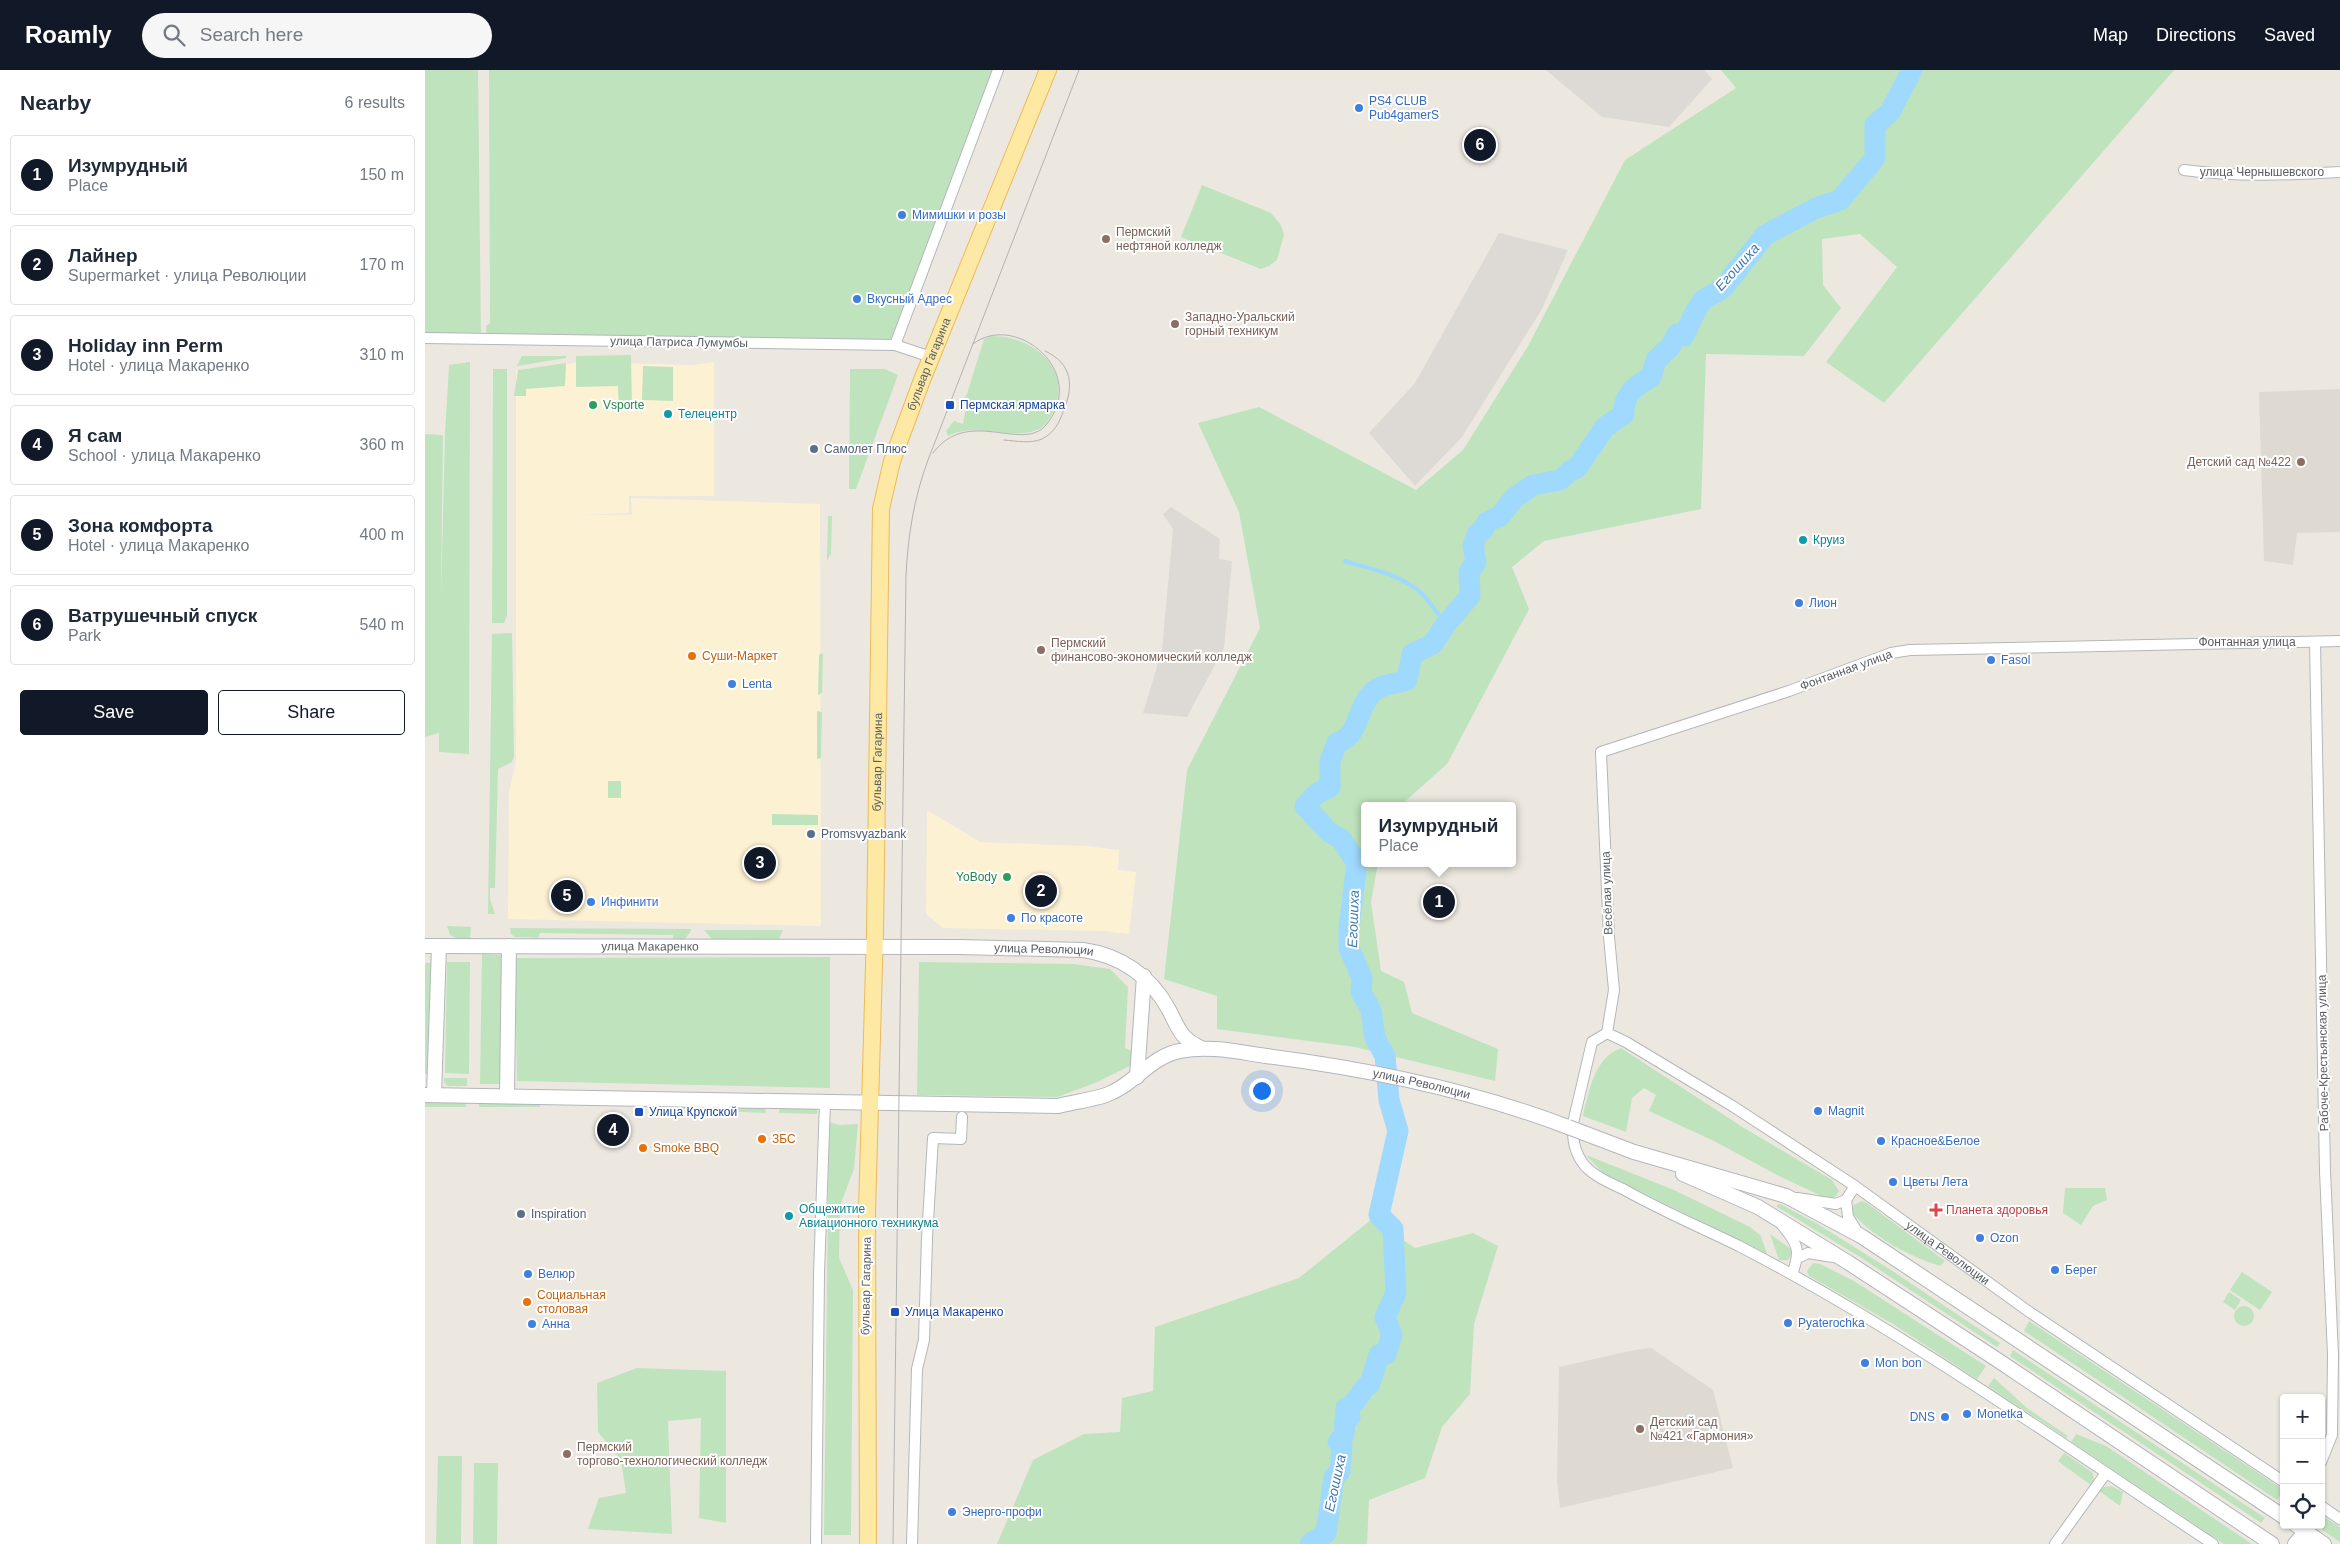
<!DOCTYPE html>
<meta charset="utf-8">
<style>
:root{--surface:#fff;--page:#f6f6f7;--text:#1f2937;--muted:#747a83;--line:#e0e1e3;--accent:#111827}
body{margin:0;font-family:Helvetica,sans-serif;background:var(--page);color:var(--text)}
.controls{position:absolute;right:15px;bottom:15px;display:grid;overflow:hidden;border-radius:5px;box-shadow:0 1px 4px #0004}
.controls button{width:45px;height:45px;display:grid;place-items:center;padding:0;border:0;border-bottom:1px solid var(--line);background:var(--surface);color:var(--text);font:25px sans-serif}
.you{position:absolute;left:836px;top:1020px;width:18px;height:18px;margin:-12px;border:4px solid #fff;border-radius:50%;background:#1a73e8;box-shadow:0 0 0 8px #1a73e833}
.badge{display:grid;place-items:center;width:32px;height:32px;border-radius:50%;background:var(--accent);color:#fff;font-size:16px;font-weight:700}
.pin{position:absolute;translate:-50% -50%;border:2px solid #fff;box-shadow:0 1px 5px #0006}
.popup{position:absolute;left:936px;top:732px;width:155px;height:65px;box-sizing:border-box;display:grid;place-content:center;border-radius:5px;background:var(--surface);filter:drop-shadow(0 1px 4px #0005);font-size:16px;white-space:nowrap;color:var(--muted)}
.popup b{font-size:19px;color:var(--text)}
.popup::after{content:'';position:absolute;left:50%;top:100%;margin-left:-10px;border:10px solid transparent;border-top-color:var(--surface)}
.list{margin:0;padding:0;list-style:none}
h2{display:flex;justify-content:space-between;align-items:center;height:65px;margin:0;padding:0 20px;font-size:21px}
h2 small{font-size:16px;font-weight:400;color:var(--muted)}
.list li{display:grid;grid-template-columns:32px 1fr auto;gap:15px;align-items:center;box-sizing:border-box;height:80px;margin:0 10px 10px;padding:0 10px;border:1px solid var(--line);border-radius:5px}
.list b{display:block;font-size:19px;white-space:nowrap}
.list p{margin:0;font-size:16px;white-space:nowrap;color:var(--muted)}
.list em{font-size:16px;font-style:normal;color:var(--muted)}
.actions{display:flex;gap:10px;padding:15px 20px}
.actions a{flex:1;padding:11px 0;border:1px solid var(--accent);border-radius:5px;text-align:center;font-size:18px;color:var(--accent)}
.actions .main{background:var(--accent);color:#fff}
.icon{flex:none;width:28px;height:28px;fill:none;stroke:currentColor;stroke-width:2;stroke-linecap:round;stroke-linejoin:round}
.map{position:relative;flex:none;width:1915px;height:1474px;overflow:hidden}
header{display:flex;align-items:center;gap:30px;box-sizing:border-box;height:70px;padding:0 25px;background:var(--accent);color:#fff}
header strong{font-size:24px}
nav{display:flex;gap:28px;margin-inline-start:auto;font-size:18px}
.search{width:350px;height:45px;background:var(--page);display:flex;align-items:center;gap:12px;box-sizing:border-box;padding:0 18px;border-radius:28px;color:var(--muted);font-size:19px}
main{display:flex}
aside{flex:1;background:var(--surface)}
.map>svg:first-child{display:block}
.commercial{fill:#fdf1d4}
.industrial{fill:#dddad5}
.education{fill:#dedad1}
.green{fill:#bfe3bd}
.lines{fill:none;stroke-linecap:round;stroke-linejoin:round}
.stream{stroke:#9fd9fd;stroke-width:4}
.river{stroke:#9fd9fd;stroke-width:21}
.street-casing{stroke:#b3b7bb;stroke-width:12}
.secondary-casing{stroke:#b2b6bb;stroke-width:16}
.primary-casing{stroke:#edba58;stroke-width:18}
.street{stroke:#fff;stroke-width:10}
.secondary{stroke:#fff;stroke-width:14}
.primary{stroke:#fde9a4;stroke-width:16}
.tram{stroke:#b1b2b2;stroke-width:1}
.secondary-bridge-casing{stroke:#b2b6bb;stroke-width:16;stroke-linecap:butt}
.secondary-bridge{stroke:#fff;stroke-width:14}
.shop-dot{fill:#3f7fe0;stroke:#fff;stroke-width:2}
.education-dot{fill:#8d6e63;stroke:#fff;stroke-width:2}
.leisure-dot{fill:#2e9e5b;stroke:#fff;stroke-width:2}
.transit-dot{fill:#1a4fb4;stroke:#fff;stroke-width:2}
.culture-dot{fill:#0f9aa8;stroke:#fff;stroke-width:2}
.service-dot{fill:#5c6f8a;stroke:#fff;stroke-width:2}
.food-dot{fill:#e8710a;stroke:#fff;stroke-width:2}
.health-dot{fill:#e0444e;stroke:#fff;stroke-width:2}
.labels{text-anchor:middle;dominant-baseline:central;stroke-width:4;stroke-linejoin:round;paint-order:stroke}
.shop-label{font-size:12px;fill:#366cbe;stroke:#fff;text-anchor:start}
.street-label{font-size:12px;fill:#595d61;stroke:#fff}
.education-label{font-size:12px;fill:#785e54;stroke:#fff;text-anchor:start}
.leisure-label{font-size:12px;fill:#27864d;stroke:#fff;text-anchor:start}
.transit-label{font-size:12px;fill:#164399;stroke:#fff;text-anchor:start}
.culture-label{font-size:12px;fill:#0d838f;stroke:#fff;text-anchor:start}
.service-label{font-size:12px;fill:#4e5e75;stroke:#fff;text-anchor:start}
.food-label{font-size:12px;fill:#c56008;stroke:#fff;text-anchor:start}
.health-label{font-size:12px;fill:#be3a42;stroke:#fff;text-anchor:start}
.water-label{font-size:14px;font-style:italic;fill:#3e7bae;stroke:#fff}
</style>
<header>
<strong>Roamly</strong>
<div class="search"><svg class="icon" aria-label="search" viewBox="0 0 24 24"><circle cx="10" cy="10" r="6"/><path d="M15 15l6 6"/></svg>Search here</div>
<nav><a>Map</a><a>Directions</a><a>Saved</a></nav>
</header>
<main>
<aside>
<h2>Nearby<small>6 results</small></h2>
<ul class="list">
<li><span class="badge">1</span><div><b>Изумрудный</b><p>Place</p></div><em>150 m</em></li>
<li><span class="badge">2</span><div><b>Лайнер</b><p>Supermarket · улица Революции</p></div><em>170 m</em></li>
<li><span class="badge">3</span><div><b>Holiday inn Perm</b><p>Hotel · улица Макаренко</p></div><em>310 m</em></li>
<li><span class="badge">4</span><div><b>Я сам</b><p>School · улица Макаренко</p></div><em>360 m</em></li>
<li><span class="badge">5</span><div><b>Зона комфорта</b><p>Hotel · улица Макаренко</p></div><em>400 m</em></li>
<li><span class="badge">6</span><div><b>Ватрушечный спуск</b><p>Park</p></div><em>540 m</em></li>
</ul>
<div class="actions"><a class="main">Save</a><a>Share</a></div>
</aside>
<div class="map">
<svg width="1915" height="1474" viewBox="0 0 1915 1474">
<rect width="100%" height="100%" fill="#ece8e0"/>
<g class="commercial">
<polygon points="155,292 268,295 289,292 289,426 204,426 204,443 157,445 207,445 206,428 395,434 396,856 83,849 84,722 91,691 91,300"/>
<polygon points="502,740 555,772 661,776 694,780 693,800 711,802 704,864 678,861 518,858 501,844"/>
</g>
<g class="industrial">
<polygon points="1121,0 1279,0 1287,9 1244,57 1177,47"/>
<polygon points="1074,163 1143,180 1117,239 1037,367 990,416 944,363 990,313"/>
<polygon points="746,437 795,469 794,489 807,491 799,578 762,647 718,643 737,580 748,459 738,444"/>
</g>
<g class="education">
<polygon points="1915,319 1915,462 1872,463 1868,495 1839,491 1834,322"/>
<polygon points="1226,1278 1288,1320 1308,1398 1135,1438 1132,1410 1134,1297 1209,1280"/>
</g>
<g class="green">
<polygon points="0,0 53,0 56,268 0,268"/>
<polygon points="64,0 573,0 470,275 62,269 61,256 65,253"/>
<polygon points="1296,0 1749,0 1459,333 1401,292 1472,197 1435,164 1397,169 1398,215 1416,238 1379,286 1281,284 1276,439 1119,471 1087,497 1104,539 1022,694 975,736 940,736 940,793 953,793 946,832 956,901 979,912 987,943 1073,979 1070,1011 930,977 792,959 792,926 739,909 762,700 835,558 814,442 773,353 834,337 991,420 1038,380 1103,276 1200,90 1311,18"/>
<polygon points="777,115 846,143 856,155 859,165 852,190 844,196 836,199 756,167"/>
<path d="M565,266C605,265 646,295 630,338C627,345 621,356 614,359C586,372 553,351 523,366L521,361L529,351L538,354L542,333L538,330L542,324L559,269Z"/>
<polygon points="206,285 207,340 194,340 193,316 151,317 151,286"/>
<polygon points="97,286 141,286 141,288 92,296"/>
<polygon points="45,292 44,684 14,682 14,663 0,667 0,364 18,365 16,531 20,363 24,295"/>
<polygon points="141,293 140,316 101,319 101,326 89,326 93,300"/>
<polygon points="218,296 248,297 248,331 217,330"/>
<polygon points="68,299 82,299 82,545 79,553 67,553"/>
<polygon points="425,299 460,299 473,305 431,419 424,419"/>
<polygon points="403,446 407,446 406,484 402,490"/>
<polygon points="87,563 89,686 87,692 73,699 70,818 65,818 65,829 70,844 63,844 67,564"/>
<polygon points="396,583 398,584 397,623 393,625 394,585"/>
<polygon points="392,641 397,642 396,688 392,689"/>
<rect x="183" y="711" width="13" height="17"/>
<polygon points="347,744 393,745 393,755 347,755"/>
<polygon points="22,856 46,857 45,869 31,868 25,865"/>
<polygon points="85,858 266,859 266,861 259,870 248,869 248,865 115,863 113,868 90,867 86,864"/>
<polygon points="279,860 358,860 354,869 349,870 287,869"/>
<polygon points="57,884 78,885 76,1014 55,1014"/>
<polygon points="405,887 405,1018 92,1011 90,888"/>
<polygon points="22,892 45,892 44,1004 20,1003"/>
<polygon points="494,892 648,894 685,899 703,917 700,978 706,981 707,995 670,1013 632,1027 492,1025"/>
<rect x="0" y="893" width="6" height="111"/>
<path d="M1196,978L1319,1058L1407,1110L1414,1121L1411,1126L1403,1129L1354,1106L1289,1071L1224,1041L1231,1025L1219,1018L1207,1028L1201,1062L1158,1046C1164,1021 1169,988 1196,978Z"/>
<polygon points="19,1008 42,1008 42,1016 22,1016 19,1012"/>
<polygon points="54,1030 114,1032 115,1037 54,1037"/>
<rect x="0" y="1031" width="41" height="6"/>
<polygon points="275,1032 340,1036 341,1043 249,1039 249,1036"/>
<polygon points="355,1037 392,1038 392,1044 354,1043"/>
<polygon points="404,1052 414,1055 433,1054 429,1099 415,1136 414,1188 428,1220 426,1465 399,1465"/>
<polygon points="1161,1085 1249,1120 1325,1157 1336,1166 1342,1184 1178,1103"/>
<polygon points="1640,1118 1680,1118 1682,1130 1668,1136 1656,1155 1638,1143"/>
<path d="M1437,1131L1443,1134L1520,1191L1515,1196C1484,1186 1451,1169 1428,1144L1427,1139L1429,1135Z"/>
<polygon points="1355,1134 1391,1153 1466,1200 1575,1273 1572,1277 1435,1187 1352,1137 1352,1135"/>
<polygon points="947,1149 990,1178 1048,1163 1073,1176 1049,1254 1045,1324 1017,1357 1000,1408 944,1430 942,1474 572,1474 608,1390 659,1364 695,1362 697,1328 728,1321 730,1257 874,1208"/>
<polygon points="1345,1164 1366,1179 1367,1184 1363,1190 1354,1190"/>
<polygon points="1388,1193 1395,1194 1429,1211 1561,1296 1552,1309 1468,1254 1384,1206 1382,1201"/>
<polygon points="1817,1202 1847,1222 1835,1240 1805,1220"/>
<polygon points="1804,1222 1816,1230 1810,1240 1798,1232"/>
<circle cx="1819" cy="1246" r="10"/>
<polygon points="1604,1251 1859,1420 1852,1430 1599,1261"/>
<polygon points="1588,1280 1840,1448 1836,1453 1585,1286"/>
<polygon points="212,1298 301,1301 301,1453 274,1448 276,1348 243,1351 247,1464 163,1459 174,1428 201,1423 196,1390 173,1362 172,1313"/>
<polygon points="1569,1308 1602,1338 1643,1366 1641,1368 1563,1316"/>
<polygon points="1651,1364 1681,1376 1827,1474 1799,1474 1646,1372"/>
<polygon points="1639,1383 1668,1403 1669,1411 1667,1416 1633,1391"/>
<polygon points="13,1386 37,1386 36,1474 11,1474"/>
<polygon points="49,1393 73,1393 72,1474 48,1474"/>
<polygon points="1686,1416 1698,1422 1695,1436 1674,1421 1679,1417"/>
<polygon points="1896,1445 1915,1457 1915,1472 1890,1455 1896,1455"/>
</g>
<g class="lines">
<path class="stream" d="M920,491C945,499 976,504 996,523C1005,531 1012,544 1021,554"/>
<path class="river" d="M885,1474L901,1463L909,1407L915,1401L917,1377L913,1372L919,1365L920,1349L925,1347L921,1344V1338C934,1333 933,1321 945,1314L954,1285L961,1284L967,1265L960,1247L971,1223L968,1159L954,1145L973,1061L964,1030L960,986L950,968L946,940L936,922L937,908L924,878V858L932,793L916,769L904,762L880,736L891,724L905,717V691L912,673C936,665 931,636 949,621C957,614 971,614 982,610L987,584L1008,574L1021,554L1045,526L1044,502L1051,492L1048,476L1052,464L1058,460L1062,452L1075,446L1089,428L1108,415L1135,410L1145,401L1152,398L1180,357L1199,344C1198,324 1210,316 1226,307L1231,290L1245,277L1252,264L1259,266L1270,242L1278,230L1298,218L1340,165L1391,138L1415,130L1450,88V55L1465,42L1487,0"/>
<g class="street-casing">
<g id="street">
<path d="M1759,100C1810,107 1863,105 1915,102"/>
<polyline points="0,268 470,275 506,287"/>
<polyline points="470,275 573,0"/>
<polyline points="1890,572 1900,1101 1908,1285 1907,1365 1896,1392"/>
<polyline points="1182,963 1189,920 1184,867 1176,682 1364,621 1466,583 1485,580 1915,571"/>
<path d="M1182,963L1167,972L1148,1053C1147,1069 1150,1085 1161,1097C1171,1107 1185,1113 1198,1119C1235,1140 1275,1157 1314,1176C1480,1262 1632,1371 1788,1474"/>
<path id="s1" d="M1182,963L1201,972L1309,1037L1430,1116L1603,1241L1859,1412"/>
<polyline points="1372,1128 1411,1134 1421,1130 1430,1116"/>
<polyline points="1421,1130 1423,1147 1433,1163"/>
<path d="M1357,1155C1373,1174 1376,1181 1367,1204"/>
<polyline points="1373,1188 1383,1183 1408,1187"/>
<polyline points="1896,1436 1915,1449"/>
<polyline points="391,1474 394,1204 400,1032"/>
<polyline points="487,1474 492,1299 499,1270 502,1168 508,1068 536,1069 537,1047"/>
<polyline points="1630,1474 1681,1403"/>
</g>
</g>
<g class="secondary-casing">
<g id="secondary">
<path id="s2" d="M0,876L535,877L658,880C695,885 726,906 744,940C754,959 755,968 776,978"/>
<polyline points="712,1007 719,906"/>
<path id="s3" d="M0,1025L633,1036C649,1032 666,1030 681,1025C709,1015 726,986 755,981C783,975 813,982 841,986C944,999 1046,1020 1143,1057"/>
<polyline points="9,1025 14,876"/>
<polyline points="82,1025 84,876"/>
<polyline points="1209,1082 1361,1126 1436,1166 1859,1447"/>
<polyline points="1258,1104 1333,1137 1424,1193 1571,1289 1847,1474"/>
<polyline points="1871,1455 1899,1474"/>
<polyline points="1870,1474 1876,1467 1888,1467"/>
</g>
</g>
<g class="primary-casing">
<g id="primary">
<path id="s4" d="M443,1474L442,1141L450,861L456,439L467,391L497,310L623,0"/>
</g>
</g>
<use href="#street" class="street"/>
<use href="#secondary" class="secondary"/>
<use href="#primary" class="primary"/>
<g class="tram">
<path d="M579,370C592,371 605,374 617,369C629,363 634,353 638,342C649,316 648,294 620,281"/>
<path d="M508,383C543,336 597,383 621,355C665,302 590,241 548,274"/>
<path d="M468,1474L481,505C483,465 489,428 503,390L654,0"/>
</g>
<g class="secondary-bridge-casing">
<polyline id="secondary-bridge" points="1143,1057 1209,1082"/>
</g>
<use href="#secondary-bridge" class="secondary-bridge"/>
</g>
<g class="shop-dot">
<circle cx="934" cy="38" r="5"/>
<circle cx="477" cy="145" r="5"/>
<circle cx="432" cy="229" r="5"/>
<circle cx="1374" cy="533" r="5"/>
<circle cx="1566" cy="590" r="5"/>
<circle cx="307" cy="614" r="5"/>
<circle cx="166" cy="832" r="5"/>
<circle cx="586" cy="848" r="5"/>
<circle cx="1393" cy="1041" r="5"/>
<circle cx="1456" cy="1071" r="5"/>
<circle cx="1468" cy="1112" r="5"/>
<circle cx="1555" cy="1168" r="5"/>
<circle cx="1630" cy="1200" r="5"/>
<circle cx="103" cy="1204" r="5"/>
<circle cx="1363" cy="1253" r="5"/>
<circle cx="107" cy="1254" r="5"/>
<circle cx="1440" cy="1293" r="5"/>
<circle cx="1542" cy="1344" r="5"/>
<circle cx="1520" cy="1347" r="5"/>
<circle cx="527" cy="1442" r="5"/>
</g>
<g class="education-dot">
<circle cx="681" cy="169" r="5"/>
<circle cx="750" cy="254" r="5"/>
<circle cx="1876" cy="392" r="5"/>
<circle cx="616" cy="580" r="5"/>
<circle cx="1215" cy="1359" r="5"/>
<circle cx="142" cy="1384" r="5"/>
</g>
<g class="leisure-dot">
<circle cx="168" cy="335" r="5"/>
<circle cx="582" cy="807" r="5"/>
</g>
<g class="transit-dot">
<rect x="520" y="330" width="10" height="10" rx="2.5"/>
<rect x="209" y="1037" width="10" height="10" rx="2.5"/>
<rect x="465" y="1237" width="10" height="10" rx="2.5"/>
</g>
<g class="culture-dot">
<circle cx="243" cy="344" r="5"/>
<circle cx="1378" cy="470" r="5"/>
<circle cx="364" cy="1146" r="5"/>
</g>
<g class="service-dot">
<circle cx="389" cy="379" r="5"/>
<circle cx="386" cy="764" r="5"/>
<circle cx="96" cy="1144" r="5"/>
</g>
<g class="food-dot">
<circle cx="267" cy="586" r="5"/>
<circle cx="337" cy="1069" r="5"/>
<circle cx="218" cy="1078" r="5"/>
<circle cx="102" cy="1232" r="5"/>
</g>
<path class="health-dot" d="M1508.5 1132.5h5v5h5v5h-5v5h-5v-5h-5v-5h5z"/>
<g class="labels">
<g class="shop-label">
<text x="944" y="31">PS4 CLUB<tspan x="944" dy="14">Pub4gamerS</tspan></text>
<text x="487" y="145">Мимишки и розы</text>
<text x="442" y="229">Вкусный Адрес</text>
<text x="1384" y="533">Лион</text>
<text x="1576" y="590">Fasol</text>
<text x="317" y="614">Lenta</text>
<text x="176" y="832">Инфинити</text>
<text x="596" y="848">По красоте</text>
<text x="1403" y="1041">Magnit</text>
<text x="1466" y="1071">Красное&amp;Белое</text>
<text x="1478" y="1112">Цветы Лета</text>
<text x="1565" y="1168">Ozon</text>
<text x="1640" y="1200">Берег</text>
<text x="113" y="1204">Велюр</text>
<text x="1373" y="1253">Pyaterochka</text>
<text x="117" y="1254">Анна</text>
<text x="1450" y="1293">Mon bon</text>
<text x="1552" y="1344">Monetka</text>
<text x="1510" y="1347" text-anchor="end">DNS</text>
<text x="537" y="1442">Энерго-профи</text>
</g>
<g class="street-label">
<text x="1837" y="102">улица Чернышевского</text>
<text transform="translate(254 272) rotate(1)">улица Патриса Лумумбы</text>
<text stroke="none"><textPath href="#s4" startOffset="1188">бульвар Гагарина</textPath></text>
<text x="1822" y="572">Фонтанная улица</text>
<text transform="translate(1421 600) rotate(-20)">Фонтанная улица</text>
<text stroke="none"><textPath href="#s4" startOffset="782">бульвар Гагарина</textPath></text>
<text transform="translate(1182 823) rotate(-92)">Весёлая улица</text>
<text stroke="none"><textPath href="#s2" startOffset="225">улица Макаренко</textPath></text>
<text stroke="none"><textPath href="#s2" startOffset="619">улица Революции</textPath></text>
<text transform="translate(1898 983) rotate(-91)">Рабоче-Крестьянская улица</text>
<text stroke="none"><textPath href="#s3" startOffset="1014">улица Революции</textPath></text>
<text stroke="none"><textPath href="#s1" startOffset="406">улица Революции</textPath></text>
<text transform="translate(441 1216) rotate(-89)">бульвар Гагарина</text>
</g>
<g class="education-label">
<text x="691" y="162">Пермский<tspan x="691" dy="14">нефтяной колледж</tspan></text>
<text x="760" y="247">Западно-Уральский<tspan x="760" dy="14">горный техникум</tspan></text>
<text x="1866" y="392" text-anchor="end">Детский сад №422</text>
<text x="626" y="573">Пермский<tspan x="626" dy="14">финансово-экономический колледж</tspan></text>
<text x="1225" y="1352">Детский сад<tspan x="1225" dy="14">№421 «Гармония»</tspan></text>
<text x="152" y="1377">Пермский<tspan x="152" dy="14">торгово-технологический колледж</tspan></text>
</g>
<g class="leisure-label">
<text x="178" y="335">Vsporte</text>
<text x="572" y="807" text-anchor="end">YoBody</text>
</g>
<g class="transit-label">
<text x="535" y="335">Пермская ярмарка</text>
<text x="224" y="1042">Улица Крупской</text>
<text x="480" y="1242">Улица Макаренко</text>
</g>
<g class="culture-label">
<text x="253" y="344">Телецентр</text>
<text x="1388" y="470">Круиз</text>
<text x="374" y="1139">Общежитие<tspan x="374" dy="14">Авиационного техникума</tspan></text>
</g>
<g class="service-label">
<text x="399" y="379">Самолет Плюс</text>
<text x="396" y="764">Promsvyazbank</text>
<text x="106" y="1144">Inspiration</text>
</g>
<g class="food-label">
<text x="277" y="586">Суши-Маркет</text>
<text x="347" y="1069">ЗБС</text>
<text x="228" y="1078">Smoke BBQ</text>
<text x="112" y="1225">Социальная<tspan x="112" dy="14">столовая</tspan></text>
</g>
<g class="health-label">
<text x="1521" y="1140">Планета здоровья</text>
</g>
<g class="water-label">
<text transform="translate(1312 197) rotate(-48)">Егошиха</text>
<text transform="translate(928 849) rotate(-88)">Егошиха</text>
<text transform="translate(910 1413) rotate(-78)">Егошиха</text>
</g>
</g>
</svg>
<div class="controls">
<button>+</button>
<button>−</button>
<button><svg class="icon" aria-label="locate" viewBox="0 0 24 24"><circle cx="12" cy="12" r="6"/><path d="M12 2v4M12 18v4M2 12h4M18 12h4"/></svg></button>
</div>
<div class="you"></div>
<div class="pin badge" style="left:1014px;top:832px">1</div>
<div class="popup"><b>Изумрудный</b>Place</div>
<div class="pin badge" style="left:616px;top:821px">2</div>
<div class="pin badge" style="left:335px;top:793px">3</div>
<div class="pin badge" style="left:188px;top:1060px">4</div>
<div class="pin badge" style="left:142px;top:826px">5</div>
<div class="pin badge" style="left:1055px;top:75px">6</div>
</div>
</main>
